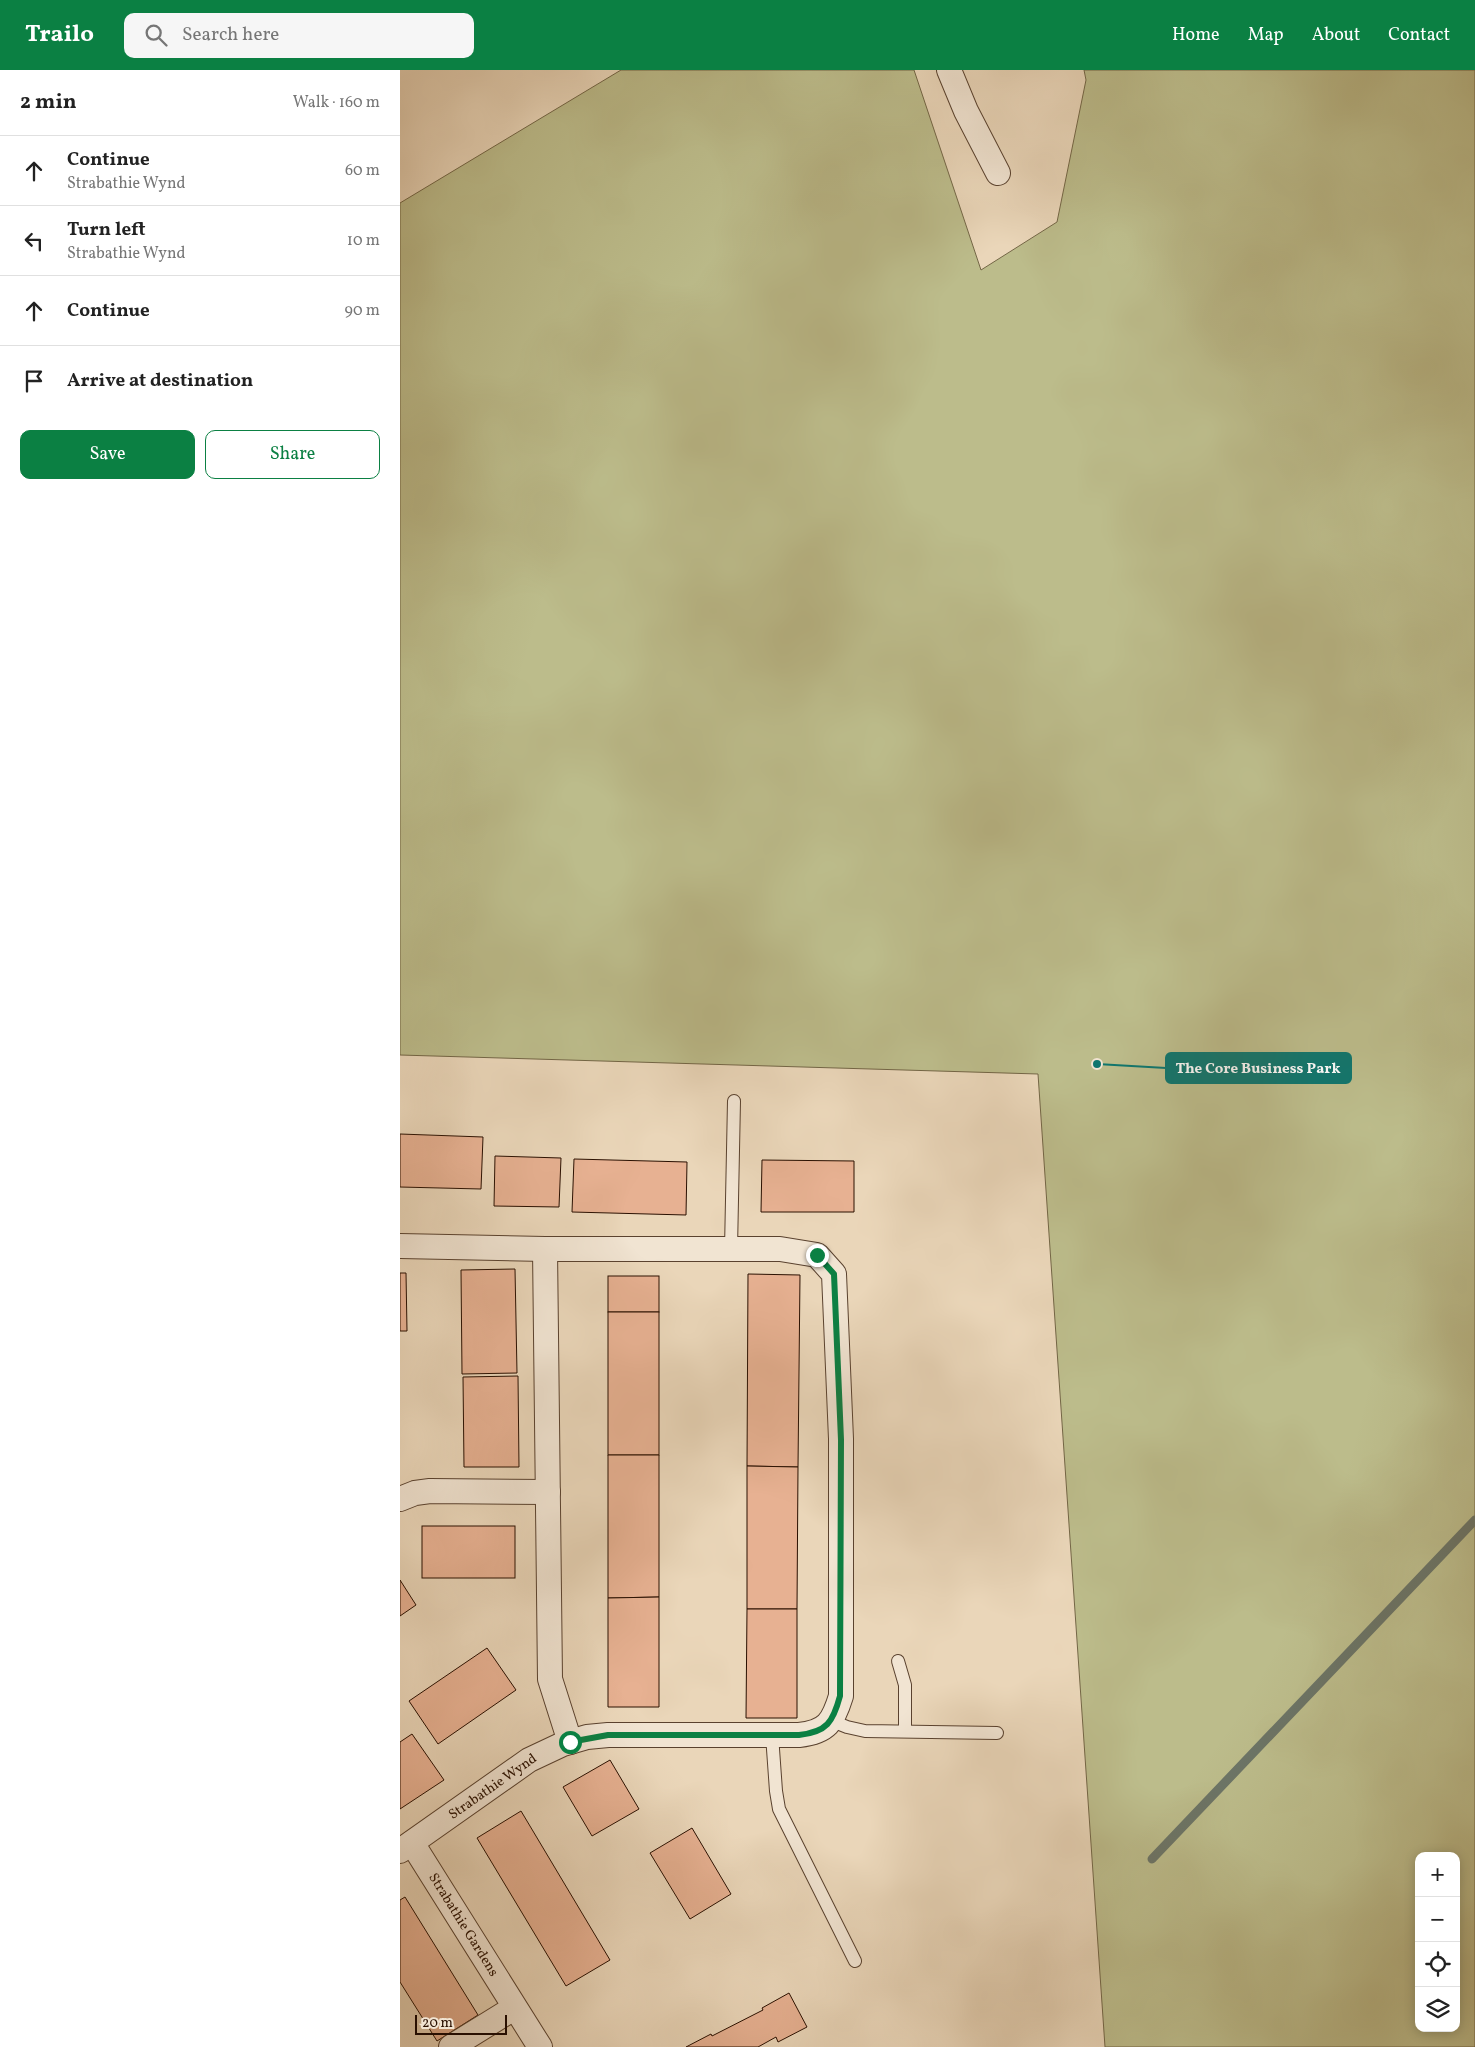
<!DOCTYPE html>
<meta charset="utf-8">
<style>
:root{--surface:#fff;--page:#f6f6f6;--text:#222;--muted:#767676;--line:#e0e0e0;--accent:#0b8043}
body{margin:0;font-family:Vollkorn,serif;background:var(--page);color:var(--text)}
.controls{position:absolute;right:15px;bottom:15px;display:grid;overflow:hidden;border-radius:10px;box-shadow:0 2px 12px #0003}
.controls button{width:45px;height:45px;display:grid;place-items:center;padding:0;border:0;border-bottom:1px solid var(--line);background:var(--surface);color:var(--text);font:25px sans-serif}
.scale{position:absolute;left:15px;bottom:12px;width:92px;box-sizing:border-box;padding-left:5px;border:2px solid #2a1001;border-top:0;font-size:14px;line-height:18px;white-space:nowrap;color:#2a1001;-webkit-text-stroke:4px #f1e4d2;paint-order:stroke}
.stop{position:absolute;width:15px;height:15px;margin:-11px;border:4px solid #0b8043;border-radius:50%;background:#fff}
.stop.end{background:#0b8043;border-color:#fff;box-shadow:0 1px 5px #0008}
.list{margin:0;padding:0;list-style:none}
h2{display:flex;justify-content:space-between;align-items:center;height:65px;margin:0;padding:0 20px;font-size:21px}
h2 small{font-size:16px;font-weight:400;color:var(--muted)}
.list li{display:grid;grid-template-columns:32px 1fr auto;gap:15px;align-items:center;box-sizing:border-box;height:70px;padding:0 20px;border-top:1px solid var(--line)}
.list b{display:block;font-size:19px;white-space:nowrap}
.list p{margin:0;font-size:16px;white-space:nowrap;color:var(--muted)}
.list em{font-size:16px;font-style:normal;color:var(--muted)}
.actions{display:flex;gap:10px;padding:15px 20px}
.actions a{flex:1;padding:11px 0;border:1px solid var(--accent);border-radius:10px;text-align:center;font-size:18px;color:var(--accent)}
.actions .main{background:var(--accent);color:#fff}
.icon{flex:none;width:28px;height:28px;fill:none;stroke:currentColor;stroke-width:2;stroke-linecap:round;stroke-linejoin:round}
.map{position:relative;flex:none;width:1075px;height:1977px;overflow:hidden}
header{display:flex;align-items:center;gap:30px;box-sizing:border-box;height:70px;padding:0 25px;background:var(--accent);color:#fff}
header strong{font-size:24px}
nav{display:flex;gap:28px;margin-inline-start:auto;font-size:18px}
.search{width:350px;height:45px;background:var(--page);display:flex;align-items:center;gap:12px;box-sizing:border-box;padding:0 18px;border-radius:10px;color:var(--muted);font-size:19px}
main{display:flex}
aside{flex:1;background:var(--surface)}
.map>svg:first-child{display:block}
.green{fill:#bcbc8b;stroke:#736646;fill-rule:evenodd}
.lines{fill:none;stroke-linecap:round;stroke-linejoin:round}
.stream{stroke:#6c7567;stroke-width:9}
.building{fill:#e7b192;stroke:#2a1001}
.lane-casing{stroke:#5a422f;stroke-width:14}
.street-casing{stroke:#5a422f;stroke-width:26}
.lane{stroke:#f1e4d2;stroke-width:12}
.street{stroke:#f1e4d2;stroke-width:24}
.route{stroke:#0b8043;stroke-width:6}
.labels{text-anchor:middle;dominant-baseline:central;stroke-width:4;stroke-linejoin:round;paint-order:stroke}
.street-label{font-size:14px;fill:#2a1001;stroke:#f1e4d2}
.leader{fill:none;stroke:#0f766e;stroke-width:2}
.callout-dot{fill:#0f766e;stroke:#f1e4d2;stroke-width:2}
.callout{fill:#0f766e;stroke:#0f766e;stroke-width:2}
.callout-label{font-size:15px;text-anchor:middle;font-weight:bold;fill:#fff}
</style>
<header>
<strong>Trailo</strong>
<div class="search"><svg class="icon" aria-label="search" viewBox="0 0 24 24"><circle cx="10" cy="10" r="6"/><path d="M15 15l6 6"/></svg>Search here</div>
<nav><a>Home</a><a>Map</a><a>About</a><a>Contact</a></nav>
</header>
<main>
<aside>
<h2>2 min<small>Walk · 160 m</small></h2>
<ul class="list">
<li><svg class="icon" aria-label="ahead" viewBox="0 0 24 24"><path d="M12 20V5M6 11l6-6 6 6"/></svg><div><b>Continue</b><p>Strabathie Wynd</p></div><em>60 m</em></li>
<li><svg class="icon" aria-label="left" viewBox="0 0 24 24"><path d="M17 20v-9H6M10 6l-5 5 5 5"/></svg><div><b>Turn left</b><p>Strabathie Wynd</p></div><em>10 m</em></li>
<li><svg class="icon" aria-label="ahead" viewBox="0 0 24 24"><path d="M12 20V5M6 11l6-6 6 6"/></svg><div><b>Continue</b></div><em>90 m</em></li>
<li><svg class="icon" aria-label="arrive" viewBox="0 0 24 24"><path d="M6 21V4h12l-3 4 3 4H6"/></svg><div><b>Arrive at destination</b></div></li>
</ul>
<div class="actions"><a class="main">Save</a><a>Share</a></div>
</aside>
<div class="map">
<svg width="1075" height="1977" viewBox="0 0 1075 1977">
<rect width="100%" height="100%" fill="#ead6b9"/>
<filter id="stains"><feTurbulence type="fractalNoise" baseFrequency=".004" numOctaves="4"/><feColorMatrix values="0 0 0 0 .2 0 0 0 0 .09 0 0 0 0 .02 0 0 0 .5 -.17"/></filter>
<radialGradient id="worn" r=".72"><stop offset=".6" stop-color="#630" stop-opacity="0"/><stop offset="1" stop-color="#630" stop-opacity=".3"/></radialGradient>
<path class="green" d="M221,0H514L581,200L657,152L686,10L684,0H1075V1977H705L638,1004L0,985V133ZM1019,1786H1056V1958H1019Z"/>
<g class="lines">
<polyline class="stream" points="752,1789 1075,1450"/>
</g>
<g class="building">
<polygon points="0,1064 83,1067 81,1119 0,1117"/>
<polygon points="95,1086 161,1088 159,1137 94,1136"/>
<polygon points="174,1089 287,1092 286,1145 172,1142"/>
<polygon points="362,1090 454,1091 454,1142 361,1142"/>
<polygon points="115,1199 117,1303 62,1304 61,1200"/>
<polygon points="0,1203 6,1203 7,1261 0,1261"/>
<polygon points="348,1204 400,1205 398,1397 347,1396"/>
<rect x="208" y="1206" width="51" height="36"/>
<rect x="208" y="1242" width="51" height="143"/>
<polygon points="118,1306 119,1397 64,1397 63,1307"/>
<polygon points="208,1385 259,1385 259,1527 208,1528"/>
<polygon points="347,1396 398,1397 397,1539 347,1539"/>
<rect x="22" y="1456" width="93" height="52"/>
<polygon points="0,1510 16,1535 0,1546"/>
<polygon points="259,1527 259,1637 208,1637 208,1528"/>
<polygon points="347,1539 397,1539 397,1648 346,1648"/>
<polygon points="87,1578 116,1620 38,1674 9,1631"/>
<polygon points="12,1664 44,1710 0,1739 0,1672"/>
<polygon points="210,1690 239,1739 192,1766 163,1717"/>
<polygon points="121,1741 210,1890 166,1916 77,1768"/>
<polygon points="292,1758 331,1824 290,1849 250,1783"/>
<polygon points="5,1827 78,1945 37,1971 0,1912 0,1830"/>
<polygon points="389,1923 407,1957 378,1972 376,1967 358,1977 286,1977 311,1964 312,1966 363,1940 362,1938"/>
</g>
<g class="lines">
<g class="lane-casing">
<g id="lane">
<polyline points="331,1179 334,1031"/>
<polyline points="498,1591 505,1615 505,1661"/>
<polyline points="432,1651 447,1657 465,1661 597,1663"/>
<polyline points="372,1665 376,1721 379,1739 455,1891"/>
</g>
</g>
<g class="street-casing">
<g id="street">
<polyline points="549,0 566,41 598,103"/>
<path d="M0,1176L145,1179H380L417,1185L434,1204L441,1369V1626C433,1652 427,1662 399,1665H208L187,1667L163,1674L129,1690L0,1781"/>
<polyline points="145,1179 150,1609 170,1672"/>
<polyline points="0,1429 15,1423 30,1421 148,1422"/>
<polyline points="12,1773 140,1977"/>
<polyline points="51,1977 114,1938"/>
</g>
</g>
<use href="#lane" class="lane"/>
<use href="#street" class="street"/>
</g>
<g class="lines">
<path class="route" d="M170,1672L208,1665H399C427,1662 433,1652 440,1626L441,1370L434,1204L417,1185"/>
</g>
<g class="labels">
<g class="street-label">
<text transform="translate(93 1717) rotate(-35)">Strabathie Wynd</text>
<text transform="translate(63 1855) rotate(58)">Strabathie Gardens</text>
</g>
</g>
<path class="leader" d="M697 994L766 998"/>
<circle class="callout-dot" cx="697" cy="994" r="5"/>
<rect class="callout" x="766" y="983" width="185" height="30" rx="5"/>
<g class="callout-label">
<text x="858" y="1003">The Core Business Park</text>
</g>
<rect width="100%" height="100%" filter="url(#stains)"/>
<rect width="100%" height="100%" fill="url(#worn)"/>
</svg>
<div class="controls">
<button>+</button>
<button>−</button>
<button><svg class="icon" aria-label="locate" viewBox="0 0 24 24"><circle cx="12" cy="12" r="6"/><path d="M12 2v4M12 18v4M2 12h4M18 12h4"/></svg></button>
<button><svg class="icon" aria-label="layers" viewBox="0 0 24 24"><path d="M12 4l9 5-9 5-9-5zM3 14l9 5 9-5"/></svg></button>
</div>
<div class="scale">20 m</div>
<div class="stop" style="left:170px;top:1672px"></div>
<div class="stop end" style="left:417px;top:1185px"></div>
</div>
</main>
